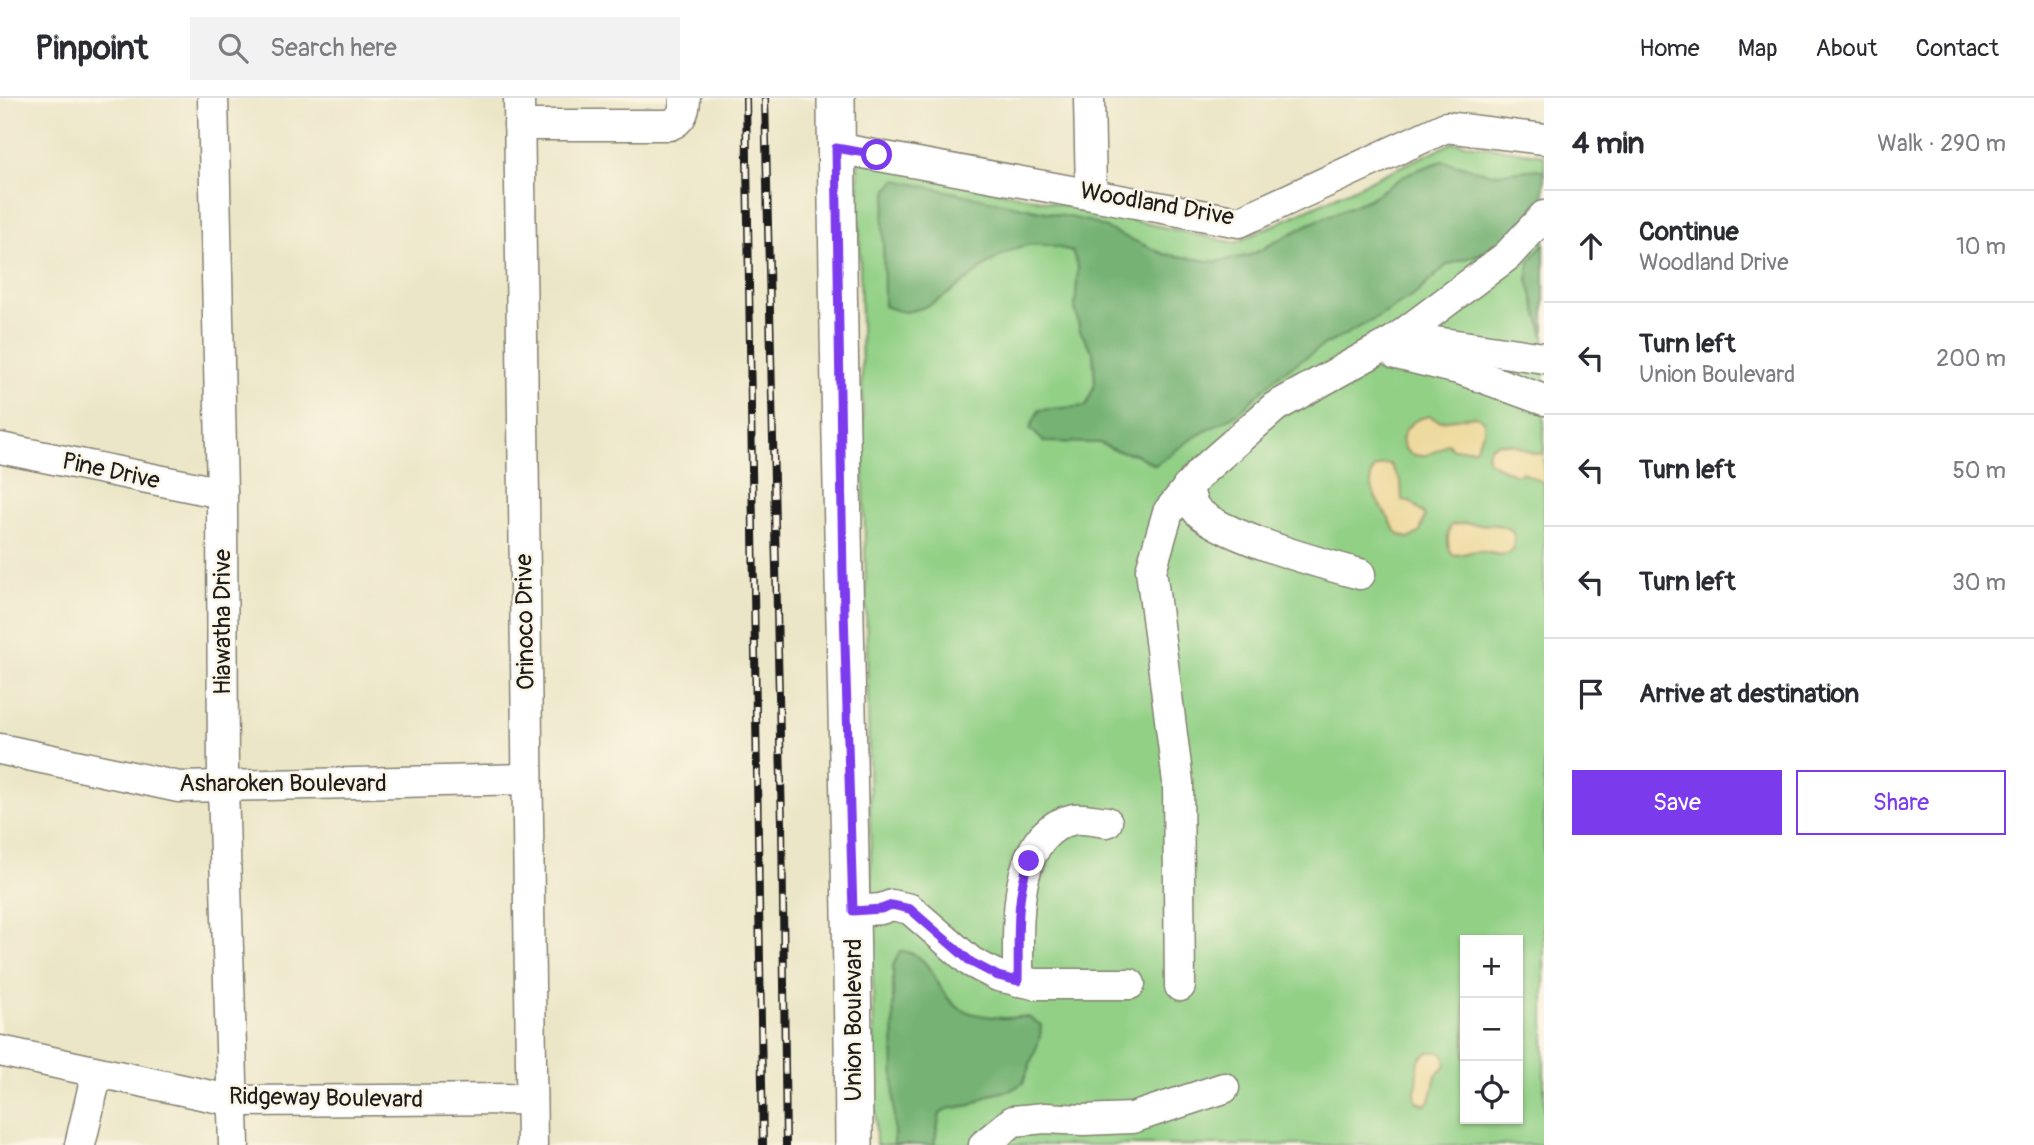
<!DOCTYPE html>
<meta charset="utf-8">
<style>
:root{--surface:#fff;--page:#f2f2f3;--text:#2b2b33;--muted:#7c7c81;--line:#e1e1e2;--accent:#7c3aed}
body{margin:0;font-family:Pangolin,sans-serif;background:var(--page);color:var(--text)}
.controls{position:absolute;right:21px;bottom:21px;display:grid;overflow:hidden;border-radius:0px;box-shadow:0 2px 5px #0004}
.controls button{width:63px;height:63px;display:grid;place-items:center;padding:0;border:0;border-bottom:2px solid var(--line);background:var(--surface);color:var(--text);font:35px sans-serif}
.stop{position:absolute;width:21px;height:21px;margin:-16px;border:5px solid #7c3aed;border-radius:50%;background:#fff}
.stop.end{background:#7c3aed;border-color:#fff;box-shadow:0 2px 7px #0008}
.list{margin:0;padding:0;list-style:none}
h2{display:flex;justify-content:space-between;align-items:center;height:91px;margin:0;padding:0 28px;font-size:30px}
h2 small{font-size:23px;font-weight:400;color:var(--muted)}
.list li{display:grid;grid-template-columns:46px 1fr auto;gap:21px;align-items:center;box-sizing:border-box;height:112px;padding:0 28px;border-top:2px solid var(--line)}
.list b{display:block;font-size:26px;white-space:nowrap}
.list p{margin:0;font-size:23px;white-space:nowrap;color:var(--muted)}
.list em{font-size:23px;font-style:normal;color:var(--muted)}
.actions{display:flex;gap:14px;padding:21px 28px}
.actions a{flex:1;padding:16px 0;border:2px solid var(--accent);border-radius:0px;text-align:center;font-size:24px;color:var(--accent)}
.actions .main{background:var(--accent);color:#fff}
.icon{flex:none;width:38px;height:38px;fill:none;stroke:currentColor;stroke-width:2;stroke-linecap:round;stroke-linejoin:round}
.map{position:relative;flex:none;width:1544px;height:1047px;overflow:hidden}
header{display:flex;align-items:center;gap:42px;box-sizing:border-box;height:98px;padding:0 35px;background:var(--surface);border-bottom:2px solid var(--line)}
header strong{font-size:33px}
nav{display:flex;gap:38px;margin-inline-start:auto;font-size:24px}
.search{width:490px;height:63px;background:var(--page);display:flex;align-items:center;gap:18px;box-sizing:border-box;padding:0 24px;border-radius:0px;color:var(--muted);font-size:26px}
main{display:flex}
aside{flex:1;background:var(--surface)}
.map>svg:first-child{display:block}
.green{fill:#92d086;stroke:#577651;stroke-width:2;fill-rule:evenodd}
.forest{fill:#75b273;stroke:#486748;stroke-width:2}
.sand{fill:#eeda9e;stroke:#857b5d;stroke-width:2}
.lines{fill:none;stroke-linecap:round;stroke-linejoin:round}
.minor-casing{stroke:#848172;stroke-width:33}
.major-casing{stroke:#848172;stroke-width:40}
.minor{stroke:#fff;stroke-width:30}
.major{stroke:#fff;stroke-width:37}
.rail-casing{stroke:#1c1c1c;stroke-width:8}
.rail{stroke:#fcf5e5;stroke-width:5;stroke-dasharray:16;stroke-linecap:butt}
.route{stroke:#7c3aed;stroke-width:9}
.labels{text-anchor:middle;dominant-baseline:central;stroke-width:5;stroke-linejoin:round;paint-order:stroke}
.street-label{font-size:24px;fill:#1c1c1c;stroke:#fcf5e5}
</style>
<header>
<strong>Pinpoint</strong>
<div class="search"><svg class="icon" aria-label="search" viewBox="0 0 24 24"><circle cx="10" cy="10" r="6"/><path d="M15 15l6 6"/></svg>Search here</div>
<nav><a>Home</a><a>Map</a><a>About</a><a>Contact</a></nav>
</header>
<main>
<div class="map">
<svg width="1544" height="1047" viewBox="0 0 1544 1047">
<rect width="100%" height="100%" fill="#fcf5e5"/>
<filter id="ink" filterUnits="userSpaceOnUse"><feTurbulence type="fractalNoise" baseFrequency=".0143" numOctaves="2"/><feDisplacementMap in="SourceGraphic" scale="14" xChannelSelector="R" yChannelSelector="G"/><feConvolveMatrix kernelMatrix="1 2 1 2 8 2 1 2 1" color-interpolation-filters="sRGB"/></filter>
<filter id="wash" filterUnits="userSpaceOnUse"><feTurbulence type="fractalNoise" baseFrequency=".00686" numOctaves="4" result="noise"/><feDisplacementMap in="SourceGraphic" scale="28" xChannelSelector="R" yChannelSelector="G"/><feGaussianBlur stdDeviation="1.57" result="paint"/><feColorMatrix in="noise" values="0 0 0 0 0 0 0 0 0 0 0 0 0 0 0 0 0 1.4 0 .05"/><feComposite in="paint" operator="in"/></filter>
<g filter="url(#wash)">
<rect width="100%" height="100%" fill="#ece6c8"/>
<path class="green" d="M1454,44L1544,57V1047H876L858,62L1235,145ZM1465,842H1518V1021H1465Z"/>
<g class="forest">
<path d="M1442,63L1492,76L1538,71L1544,74V105L1498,150L1447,167L1417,195L1379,219L1323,248L1280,276L1237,316L1193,340L1155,367L1135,356L1117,353L1099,345L1044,344L1030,330L1039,312L1086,308L1095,286L1093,254L1080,233L1075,210L1078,169L1072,153C1057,149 1039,144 1023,148C979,161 951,208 905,214C899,214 890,210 884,208L883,121L888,91L896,82L1092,124L1164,156L1215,164L1251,157L1311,125L1369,101L1409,75Z"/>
<polygon points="1544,145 1544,239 1528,182 1530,162"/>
<path d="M900,853C934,855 933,890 956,908C967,917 990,919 1004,920C1011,920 1019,918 1026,919C1031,919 1036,924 1041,927L1040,940L1023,985L1011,992L990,997L971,1007L947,1011L940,1016L934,1047H894L893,868Z"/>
</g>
<g class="sand">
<path d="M1429,318L1440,323L1476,318L1484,323V333L1475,351H1452L1448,345C1402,382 1383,327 1429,318Z"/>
<polygon points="1499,345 1513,346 1535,356 1544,355 1544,385 1522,374 1516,377 1489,364 1487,355 1491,348"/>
<path d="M1390,366L1401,384L1402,402L1412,405L1425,417L1420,434L1410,440C1406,439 1402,439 1399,436C1393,432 1391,423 1387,418C1376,403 1355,367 1390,366Z"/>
<path d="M1465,425C1479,429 1496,423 1509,431C1515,435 1515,439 1514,445C1511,466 1488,452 1476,453C1469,454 1462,457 1454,457C1446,451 1447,436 1451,427Z"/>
<path d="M1430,954H1440L1444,957L1446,968L1436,977L1431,1000L1425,1007L1416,1003C1414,996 1415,993 1417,986C1420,971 1411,963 1430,954Z"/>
</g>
</g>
<g filter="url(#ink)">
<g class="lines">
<g class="minor-casing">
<g id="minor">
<polyline points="213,0 222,395 223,689 234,1047"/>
<polyline points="519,0 532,1047"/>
<polyline points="1089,0 1091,95"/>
<path d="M519,27H670C682,22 685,12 685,0"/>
<polyline points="836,50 1239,124 1446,29 1544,41"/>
<polyline points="1391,245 1507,158 1544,118"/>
<polyline points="1396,256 1462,272 1544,302"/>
<polyline points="0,350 222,395"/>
<path d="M1187,390C1190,396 1191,405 1195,410C1213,436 1327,467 1360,476"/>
<polyline points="0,651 179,689 527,681"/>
<polyline points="853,813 881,811 892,807 910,811 971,864 998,878 1034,886 1130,886"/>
<path d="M1018,883C1019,833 1009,735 1074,721C1084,720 1097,723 1107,724"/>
<polyline points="1180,888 1178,684 1151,472 1168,414 1200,375 1275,309 1390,245 1415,241 1544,260"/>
<polyline points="0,953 234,1003 531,1001"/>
<polyline points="80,1047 97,974"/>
<polyline points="984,1047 1013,1023 1045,1020 1083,1022 1132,1020 1224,990"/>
</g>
</g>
<g class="major-casing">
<path id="major" d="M836,0C838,349 852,698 854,1047"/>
</g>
<use href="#minor" class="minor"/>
<use href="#major" class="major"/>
<g class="rail-casing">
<g id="rail">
<polyline points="746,0 763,1047"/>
<polyline points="765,0 782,725 786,1047"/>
</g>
</g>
<use href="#rail" class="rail"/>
</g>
</g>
<g class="lines" filter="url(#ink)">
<path class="route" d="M877,57L836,50L843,478L853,813L881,811L892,807L910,811L971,864L998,878L1018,883C1019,843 1015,800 1029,763"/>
</g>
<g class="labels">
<g class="street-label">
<text transform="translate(1157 106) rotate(10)">Woodland Drive</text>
<text transform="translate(111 373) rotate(12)">Pine Drive</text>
<text transform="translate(222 524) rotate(-90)">Hiawatha Drive</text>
<text transform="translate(525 524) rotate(-91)">Orinoco Drive</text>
<text x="283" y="685">Asharoken Boulevard</text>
<text transform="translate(853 922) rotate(-90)">Union Boulevard</text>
<text transform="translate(326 1000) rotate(1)">Ridgeway Boulevard</text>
</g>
</g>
</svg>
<div class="controls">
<button>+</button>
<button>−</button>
<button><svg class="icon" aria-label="locate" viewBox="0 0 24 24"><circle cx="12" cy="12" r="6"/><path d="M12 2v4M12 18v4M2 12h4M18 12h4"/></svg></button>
</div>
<div class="stop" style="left:877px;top:57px"></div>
<div class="stop end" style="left:1029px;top:763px"></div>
</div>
<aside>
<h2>4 min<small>Walk · 290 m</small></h2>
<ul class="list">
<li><svg class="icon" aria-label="ahead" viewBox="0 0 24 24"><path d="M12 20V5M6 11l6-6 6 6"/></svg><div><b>Continue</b><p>Woodland Drive</p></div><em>10 m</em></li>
<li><svg class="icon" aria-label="left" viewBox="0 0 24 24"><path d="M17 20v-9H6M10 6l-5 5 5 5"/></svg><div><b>Turn left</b><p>Union Boulevard</p></div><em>200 m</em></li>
<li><svg class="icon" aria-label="left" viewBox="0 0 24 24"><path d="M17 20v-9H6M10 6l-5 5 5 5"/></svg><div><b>Turn left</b></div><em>50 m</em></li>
<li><svg class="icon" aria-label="left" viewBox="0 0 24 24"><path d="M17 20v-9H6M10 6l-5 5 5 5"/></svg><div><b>Turn left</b></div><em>30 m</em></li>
<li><svg class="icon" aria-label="arrive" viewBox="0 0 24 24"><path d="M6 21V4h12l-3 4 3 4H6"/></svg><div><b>Arrive at destination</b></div></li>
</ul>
<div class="actions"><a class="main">Save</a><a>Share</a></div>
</aside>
</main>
